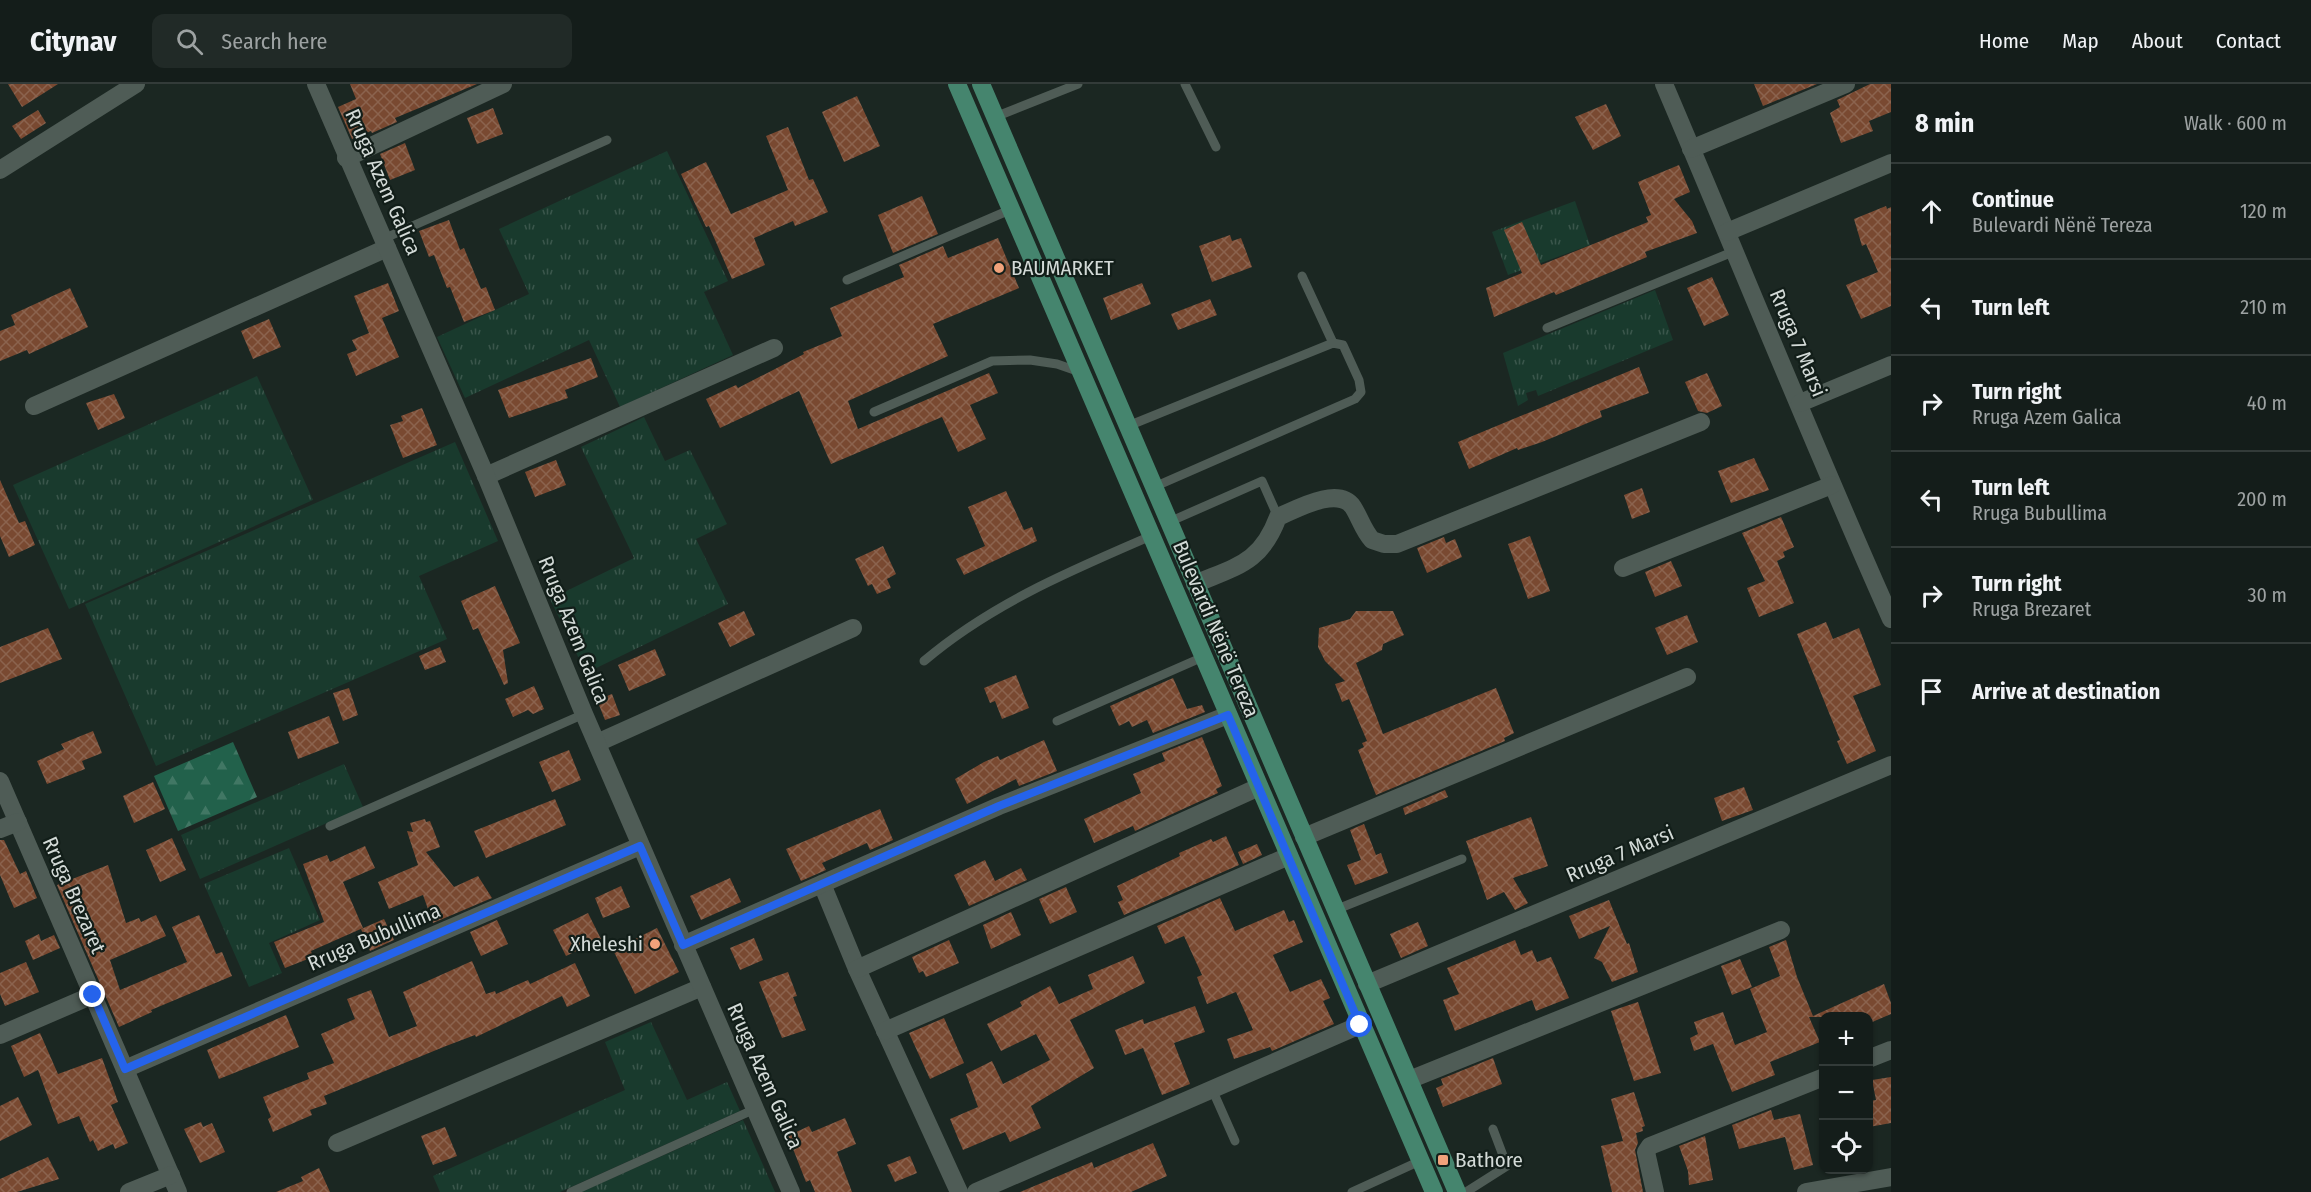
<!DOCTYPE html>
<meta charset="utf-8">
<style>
:root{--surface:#141d1a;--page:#212a27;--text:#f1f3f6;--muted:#9da2a2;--line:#333b39}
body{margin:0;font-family:"Fira Sans Condensed",sans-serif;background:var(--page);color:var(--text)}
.controls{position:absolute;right:18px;bottom:18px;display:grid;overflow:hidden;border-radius:12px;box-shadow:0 2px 4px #0004}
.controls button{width:54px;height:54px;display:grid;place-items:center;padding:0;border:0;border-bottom:2px solid var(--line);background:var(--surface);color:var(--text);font:30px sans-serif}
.stop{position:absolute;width:18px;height:18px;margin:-14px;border:4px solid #2563eb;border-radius:50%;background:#fff}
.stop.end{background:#2563eb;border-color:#fff;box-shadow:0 2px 6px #0008}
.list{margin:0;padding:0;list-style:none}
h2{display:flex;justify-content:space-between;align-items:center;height:78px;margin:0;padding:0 24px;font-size:26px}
h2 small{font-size:20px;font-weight:400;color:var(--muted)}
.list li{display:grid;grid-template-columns:39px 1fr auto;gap:18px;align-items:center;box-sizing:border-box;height:96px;padding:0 24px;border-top:2px solid var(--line)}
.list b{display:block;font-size:22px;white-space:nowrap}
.list p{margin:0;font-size:20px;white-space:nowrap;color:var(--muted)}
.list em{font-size:20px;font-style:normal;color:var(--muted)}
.icon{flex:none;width:33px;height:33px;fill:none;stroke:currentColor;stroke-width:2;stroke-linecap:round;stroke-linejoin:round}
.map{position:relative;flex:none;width:1891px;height:1108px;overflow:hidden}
header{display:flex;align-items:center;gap:36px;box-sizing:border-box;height:84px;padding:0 30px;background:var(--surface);border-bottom:2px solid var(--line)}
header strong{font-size:28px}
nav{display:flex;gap:33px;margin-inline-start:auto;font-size:21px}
.search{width:420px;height:54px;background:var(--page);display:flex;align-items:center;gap:15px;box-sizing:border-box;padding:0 21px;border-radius:12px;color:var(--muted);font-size:22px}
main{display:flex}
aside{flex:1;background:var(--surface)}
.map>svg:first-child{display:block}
.grass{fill:url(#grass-tufts)}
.forest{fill:url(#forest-firs)}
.building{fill:url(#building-cross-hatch)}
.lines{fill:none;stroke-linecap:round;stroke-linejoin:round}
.service{stroke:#4f5c56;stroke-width:9}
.minor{stroke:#4f5c56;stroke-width:18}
.tertiary{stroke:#4f5c56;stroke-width:18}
.secondary{stroke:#4f5c56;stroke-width:18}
.primary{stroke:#45856e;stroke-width:18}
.route{stroke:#2563eb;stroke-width:8}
.poi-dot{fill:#f1a27b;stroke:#121e19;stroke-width:2}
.labels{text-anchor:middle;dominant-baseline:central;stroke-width:4.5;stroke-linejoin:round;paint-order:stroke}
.street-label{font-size:21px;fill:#d3dad7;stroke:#121e19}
.poi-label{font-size:21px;fill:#d3dad7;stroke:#121e19;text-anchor:start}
</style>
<header>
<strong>Citynav</strong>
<div class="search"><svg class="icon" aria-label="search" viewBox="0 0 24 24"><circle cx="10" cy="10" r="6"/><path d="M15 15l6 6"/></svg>Search here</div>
<nav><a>Home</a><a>Map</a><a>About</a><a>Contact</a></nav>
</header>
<main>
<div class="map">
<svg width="1891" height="1108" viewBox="0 0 1891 1108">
<defs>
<pattern id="grass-tufts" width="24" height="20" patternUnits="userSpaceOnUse" patternTransform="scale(1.5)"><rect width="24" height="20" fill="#193a2d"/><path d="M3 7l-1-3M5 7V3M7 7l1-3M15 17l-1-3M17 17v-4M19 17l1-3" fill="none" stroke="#3a564b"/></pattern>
<pattern id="forest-firs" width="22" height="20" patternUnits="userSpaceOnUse" patternTransform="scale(1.5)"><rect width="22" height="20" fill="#22614b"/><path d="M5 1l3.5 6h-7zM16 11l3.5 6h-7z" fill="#417764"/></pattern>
<pattern id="building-cross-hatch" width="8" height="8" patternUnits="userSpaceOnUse" patternTransform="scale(1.5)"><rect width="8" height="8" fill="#794931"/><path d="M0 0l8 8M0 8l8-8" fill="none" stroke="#8b634e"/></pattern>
</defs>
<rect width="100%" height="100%" fill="#1b2722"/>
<g class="grass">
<polygon points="667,67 728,197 704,208 733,271 620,323 589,256 465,314 437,253 529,210 499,145"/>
<polygon points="1575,117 1590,161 1508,191 1492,148"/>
<polygon points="1655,206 1673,256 1538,312 1536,306 1526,309 1528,316 1518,322 1503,269"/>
<polygon points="257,292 313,416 69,525 13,401"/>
<polygon points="644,333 665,377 690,366 727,440 696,455 728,520 586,589 550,515 634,474 581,363"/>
<polygon points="455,358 498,457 419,492 447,555 156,682 85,520"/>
<polygon points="344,680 363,723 200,795 181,751"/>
<polygon points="289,764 320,836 269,859 282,889 249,903 204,800"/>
<polygon points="651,938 687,1016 727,998 740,1027 560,1108 440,1108 433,1092 625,1006 605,958"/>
<polygon points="743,1036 775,1108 581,1108"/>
</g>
<polygon class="forest" points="233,658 257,713 178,747 154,692"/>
<g class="building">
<polygon points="8,0 58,0 22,23"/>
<polygon points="350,0 477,0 395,34 397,38 372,49 371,47 352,55 338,23 356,15"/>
<polygon points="1754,0 1817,0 1763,22"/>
<polygon points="1870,0 1891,0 1891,28 1869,37 1873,47 1841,59 1830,29 1840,23 1837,16"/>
<polygon points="857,12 880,62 844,78 822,28"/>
<polygon points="1606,20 1621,52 1593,66 1575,33"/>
<polygon points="493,24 503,50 477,60 467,34"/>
<polygon points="38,26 46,39 21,55 12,42"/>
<polygon points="788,43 809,96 813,95 828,128 795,142 793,137 754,154 765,181 732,195 709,142 706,143 681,90 706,78 731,130 788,106 766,52"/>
<polygon points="405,59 415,86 390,96 380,70"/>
<polygon points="1679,81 1690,108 1674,115 1692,137 1697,149 1645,168 1647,173 1556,211 1554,208 1494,233 1486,204 1522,189 1504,146 1522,138 1541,181 1648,138 1646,133 1651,131 1638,98"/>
<polygon points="922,112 938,150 893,169 878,131"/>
<polygon points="1886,122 1887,125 1891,123 1891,222 1861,235 1846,201 1878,188 1866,160 1862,162 1854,135"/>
<polygon points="449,136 460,166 464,164 481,205 486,203 495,226 464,238 450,203 447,204 434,171 429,173 419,147"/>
<polygon points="1230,151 1232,157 1241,154 1252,183 1212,198 1199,162"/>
<polygon points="998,154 1019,204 933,240 948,272 848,317 858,345 989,289 998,309 970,321 986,355 958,368 942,333 831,380 799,307 720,344 706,315 736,301 738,304 804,270 803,268 842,252 830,224 904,193 899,181 943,162 948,174"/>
<polygon points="1712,193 1729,231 1704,242 1687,204"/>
<polygon points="388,199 399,227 382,234 399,273 356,292 347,270 357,266 352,256 369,249 354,212"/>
<polygon points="1142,199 1151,220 1111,236 1103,214"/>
<polygon points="70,204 88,243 29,270 27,266 0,277 0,247 15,241 11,231"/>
<polygon points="1210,215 1217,231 1178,246 1171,230"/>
<polygon points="269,235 281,263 253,275 241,247"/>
<polygon points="591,274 598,293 565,306 568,314 509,334 498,306"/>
<polygon points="1639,283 1649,309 1600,327 1602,333 1542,358 1518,366 1517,364 1469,385 1458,358"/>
<polygon points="1707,289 1722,322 1707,329 1698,327 1685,298"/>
<polygon points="114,310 125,334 98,346 86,319"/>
<polygon points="422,324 437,361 403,374 390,341 403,337 401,332"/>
<polygon points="1754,374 1769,406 1731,419 1718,387"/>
<polygon points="556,376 566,401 535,413 525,388"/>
<polygon points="0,396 19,439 25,437 35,461 9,473 0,452"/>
<polygon points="1642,404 1650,428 1632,435 1624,411"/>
<polygon points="1006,407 1024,446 1032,443 1037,457 964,491 956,475 985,462 968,423"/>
<polygon points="1781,433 1794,463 1783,468 1785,473 1777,477 1794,519 1759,533 1747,504 1765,497 1742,449"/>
<polygon points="1530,452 1550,507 1528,515 1508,460"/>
<polygon points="1444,453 1446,459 1455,455 1462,473 1427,489 1417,464"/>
<polygon points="883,462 896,490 887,495 891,504 877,510 872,500 868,502 855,475"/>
<polygon points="1671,477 1682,502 1655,513 1645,488"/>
<polygon points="495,502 520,559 503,566 508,599 504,601 478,544 473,546 461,517"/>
<polygon points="744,527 755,551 730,563 718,539"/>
<polygon points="1356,527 1393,527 1404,551 1383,560 1382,566 1356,579 1383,650 1496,604 1514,649 1504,654 1505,657 1376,711 1358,666 1364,663 1362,659 1367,657 1349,615 1342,618 1335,600 1345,597 1325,577 1318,563 1319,544 1350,535"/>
<polygon points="1687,531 1698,558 1667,571 1655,544"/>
<polygon points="1826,538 1833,555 1859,544 1881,601 1853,612 1876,667 1847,680 1837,657 1840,656 1797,550"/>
<polygon points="48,544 62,575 0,599 0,563"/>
<polygon points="440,563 446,578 425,586 419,572"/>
<polygon points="655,565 666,591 629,607 618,581"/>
<polygon points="1016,591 1029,624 1002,635 995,617 990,619 984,604"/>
<polygon points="1173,594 1187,625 1202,621 1205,628 1153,649 1147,636 1132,643 1129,637 1119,642 1110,622"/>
<polygon points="534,602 544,625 533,630 528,626 513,633 505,615"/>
<polygon points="349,604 358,631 343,637 333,609"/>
<polygon points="612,610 620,631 605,636 597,616"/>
<polygon points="329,632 339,659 298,675 288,648"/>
<polygon points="93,647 102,669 82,677 85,685 47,700 37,677 64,665 61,660"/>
<polygon points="1202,653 1222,702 1216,705 1218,709 1135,747 1133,742 1094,759 1084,735 1141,709 1133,690 1165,677 1162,669"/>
<polygon points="1044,656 1057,687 1019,702 1016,695 967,720 955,695 984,678 998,672 1000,676"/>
<polygon points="569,666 581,696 552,708 539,678"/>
<polygon points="153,698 165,725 134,739 123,712"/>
<polygon points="1744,703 1753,726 1722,737 1714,714"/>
<polygon points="1445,706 1448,713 1405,731 1403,724"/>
<polygon points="555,715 566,741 486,774 474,747"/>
<polygon points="880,725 893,756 870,766 867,759 822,779 826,786 801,797 786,765"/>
<polygon points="1531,733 1548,782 1513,794 1528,819 1515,826 1504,808 1487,816 1466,757"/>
<polygon points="425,735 426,738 430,737 440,763 426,768 454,803 478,792 492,814 433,839 423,811 389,825 378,798 418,781 407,747 413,748 410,739"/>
<polygon points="1364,740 1376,771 1381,769 1388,789 1355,801 1347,781 1361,776 1350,746"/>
<polygon points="1226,752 1239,781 1124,831 1118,818 1123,816 1117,802 1180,772 1179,769 1211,755 1213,758"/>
<polygon points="172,754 186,786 160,798 146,766"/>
<polygon points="0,756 4,756 20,790 26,787 37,814 14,824 0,791"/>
<polygon points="1257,760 1262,771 1243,780 1238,768"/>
<polygon points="365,762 375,784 343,798 363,844 311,867 313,873 285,884 274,858 324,838 303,780 327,771 330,778"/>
<polygon points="985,776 995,797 1021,784 1027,796 969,822 954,791"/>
<polygon points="108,781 126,839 139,834 141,838 156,831 166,852 110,876 120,906 187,878 172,843 199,831 216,870 222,868 232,892 151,926 152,928 119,943 57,801"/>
<polygon points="730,794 741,818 701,836 690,812"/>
<polygon points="621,802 630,823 603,834 595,814"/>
<polygon points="1066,803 1077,828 1050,840 1039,815"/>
<polygon points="1220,814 1235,847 1284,826 1289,838 1294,836 1303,858 1273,871 1290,908 1321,895 1330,914 1323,917 1334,940 1272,967 1270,963 1234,975 1227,955 1253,946 1236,908 1207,920 1197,893 1202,891 1184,852 1165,860 1157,842"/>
<polygon points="1609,816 1627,860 1629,859 1638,888 1612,898 1602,878 1594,874 1610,842 1579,855 1569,832"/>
<polygon points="1011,828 1021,851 991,865 983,841"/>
<polygon points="588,829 601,855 566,872 553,846"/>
<polygon points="384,835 394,856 370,867 361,845"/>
<polygon points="497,836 508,860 481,872 470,848"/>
<polygon points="1418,838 1428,862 1401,874 1390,850"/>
<polygon points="657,844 679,888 635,910 613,866"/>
<polygon points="39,850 41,857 54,851 60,864 33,876 25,857"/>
<polygon points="754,854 763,876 740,886 730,864"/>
<polygon points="949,856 959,879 926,893 923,887 919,889 912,873"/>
<polygon points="1515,856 1521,871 1532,866 1537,878 1551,873 1569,914 1536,927 1532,916 1455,947 1443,916 1459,910 1447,884"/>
<polygon points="1786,856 1797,893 1813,932 1884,900 1891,919 1891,930 1870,939 1869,933 1809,933 1820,958 1770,978 1775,991 1732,1008 1713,960 1694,967 1690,954 1698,950 1694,938 1723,928 1735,961 1767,948 1750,905 1780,892 1769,863"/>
<polygon points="1133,872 1145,899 1070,936 1094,984 1031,1022 1041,1044 1010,1058 1005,1048 963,1066 950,1035 978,1023 966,990 992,977 1003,1000 1050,976 1036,950 1001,967 987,940 1022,922 1020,918 1050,902 1059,920 1093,905 1088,891"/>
<polygon points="1740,875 1752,903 1732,911 1721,882"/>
<polygon points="472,877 486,910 495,907 496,910 528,896 530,900 575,879 590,912 567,923 562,912 476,953 475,951 446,962 324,1012 327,1020 310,1026 312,1031 273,1048 268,1035 271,1033 263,1013 309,995 307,989 334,979 321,950 355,935 347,915 371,906 389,953 417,942 403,908"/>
<polygon points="26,878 39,908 5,922 0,910 0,889"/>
<polygon points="788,888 797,912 793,913 806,946 782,954 759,898"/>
<polygon points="1638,918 1661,989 1634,997 1611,927"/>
<polygon points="1195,922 1205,948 1174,959 1190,1000 1162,1011 1143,964 1125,971 1115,946 1143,935 1144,940"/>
<polygon points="286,931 299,963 219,995 207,966"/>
<polygon points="944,934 964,979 930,995 909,949"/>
<polygon points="40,949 58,990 102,974 118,1018 111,1021 128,1059 115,1065 113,1060 98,1067 93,1056 90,1058 79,1032 58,1040 38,986 24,993 11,962"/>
<polygon points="1493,974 1502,1000 1443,1023 1436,1004 1443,1001 1441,995"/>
<polygon points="1891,993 1891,1039 1869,1043 1869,1017 1876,1016 1872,996"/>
<polygon points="1634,1008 1645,1042 1642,1043 1643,1047 1636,1049 1638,1059 1635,1066 1643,1108 1612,1108 1601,1062 1623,1057 1611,1015"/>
<polygon points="18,1013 32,1041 0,1057 0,1022"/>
<polygon points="1771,1026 1774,1036 1800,1030 1813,1081 1794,1086 1785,1053 1739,1065 1732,1041"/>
<polygon points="845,1034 856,1060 837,1068 852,1108 815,1108 810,1096 806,1098 788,1052 809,1042 812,1048"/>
<polygon points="201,1038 203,1043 212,1039 225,1068 200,1079 184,1045"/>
<polygon points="445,1043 457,1072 433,1081 421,1052"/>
<polygon points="1705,1052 1713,1096 1689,1101 1688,1087 1679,1062"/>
<polygon points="1153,1059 1167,1092 1131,1108 1020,1108 1092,1078 1094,1084"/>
<polygon points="910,1072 917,1089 895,1098 887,1081"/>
<polygon points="48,1073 59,1095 17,1108 0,1108 0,1095"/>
<polygon points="319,1084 330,1108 276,1108 303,1097 301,1093"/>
</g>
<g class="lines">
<g class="service">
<polyline points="1185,0 1216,63"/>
<polyline points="995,33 1078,0"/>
<polyline points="383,155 607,56"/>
<polyline points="1302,192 1333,259"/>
<polyline points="847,196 1012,125"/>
<polyline points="1547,244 1735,167"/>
<polyline points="874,328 992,277 1030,276 1057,280 1080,288"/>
<polyline points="1128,342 1333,259 1343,261 1359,296 1361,308 1355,315 1154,403"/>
<polyline points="1169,438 1262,397 1278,433"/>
<path d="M924,577C991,520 1070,487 1151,452"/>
<polyline points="1057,637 1203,573"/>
<polyline points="330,742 584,630"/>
<polyline points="1335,826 1462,775"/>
<polyline points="1212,1005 1235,1057"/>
<polyline points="571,1108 755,1025"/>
<polyline points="1352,1108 1420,1077"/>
<polyline points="1466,1108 1507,1082 1493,1045"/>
</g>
<g class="minor">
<path d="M1664,0C1740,178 1812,358 1891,535"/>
<polyline points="1691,65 1846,0"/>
<polyline points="346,74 503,0"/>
<polyline points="1727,148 1891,79"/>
<polyline points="1800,319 1891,281"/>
<polyline points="34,322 387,164"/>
<polyline points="486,392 774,264"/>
<polyline points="1623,484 1832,401"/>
<path d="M1195,500C1237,482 1261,479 1278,433C1295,426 1338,401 1353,423C1360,434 1363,446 1372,456L1384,460H1397L1701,338"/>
<polyline points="597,659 853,544"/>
<polyline points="0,697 178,1108"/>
<polyline points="0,745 18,738"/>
<polyline points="1304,753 1687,593"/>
<polyline points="822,800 857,885 959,1108"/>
<polyline points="683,861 999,722 1228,631"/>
<polyline points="857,885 1259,703"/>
<polyline points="1367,900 1891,681"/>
<polyline points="885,947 1289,772"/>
<polyline points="0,951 93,911"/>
<polyline points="1868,975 1891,966"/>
<polyline points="125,985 640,762"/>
<polyline points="1409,996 1781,846"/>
<polyline points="337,1059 702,903"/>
<polyline points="129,1108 171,1091"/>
<polyline points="976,1108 1360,941"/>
<polyline points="1655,1108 1646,1068 1650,1062 1824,993"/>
</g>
<polyline class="tertiary" points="316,0 486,392 584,630 791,1108"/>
<g class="secondary">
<polyline points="0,86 136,0"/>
<polyline points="1806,1108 1891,1093"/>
</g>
<g class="primary">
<polyline points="957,0 1434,1108"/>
<polyline points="981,0 1457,1108"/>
</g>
</g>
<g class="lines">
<polyline class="route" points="93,911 125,985 640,762 683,861 999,722 1228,631 1360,941"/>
</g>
<g class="poi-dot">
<circle cx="999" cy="184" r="6"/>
<circle cx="655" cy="860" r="6"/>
<rect x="1437" y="1070" width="12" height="12" rx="3"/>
</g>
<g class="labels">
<g class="street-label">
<text transform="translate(383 98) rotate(66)">Rruga Azem Galica</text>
<text transform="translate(1798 259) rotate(67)">Rruga 7 Marsi</text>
<text transform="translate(1216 545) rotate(67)">Bulevardi Nënë Tereza</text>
<text transform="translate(574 546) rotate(68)">Rruga Azem Galica</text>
<text transform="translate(1620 770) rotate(-23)">Rruga 7 Marsi</text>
<text transform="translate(74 811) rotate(66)">Rruga Brezaret</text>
<text transform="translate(374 853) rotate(-23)">Rruga Bubullima</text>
<text transform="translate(765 992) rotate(66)">Rruga Azem Galica</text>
</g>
<g class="poi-label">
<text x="1011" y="184">BAUMARKET</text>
<text x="643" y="860" text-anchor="end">Xheleshi</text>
<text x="1455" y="1076">Bathore</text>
</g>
</g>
</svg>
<div class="controls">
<button>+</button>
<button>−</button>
<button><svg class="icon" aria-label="locate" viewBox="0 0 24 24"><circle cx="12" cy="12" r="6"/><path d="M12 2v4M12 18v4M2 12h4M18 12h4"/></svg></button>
</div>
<div class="stop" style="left:1360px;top:941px"></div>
<div class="stop end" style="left:93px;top:911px"></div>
</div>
<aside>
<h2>8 min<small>Walk · 600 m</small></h2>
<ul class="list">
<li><svg class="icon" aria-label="ahead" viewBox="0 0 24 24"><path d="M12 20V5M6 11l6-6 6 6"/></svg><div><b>Continue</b><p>Bulevardi Nënë Tereza</p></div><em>120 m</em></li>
<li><svg class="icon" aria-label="left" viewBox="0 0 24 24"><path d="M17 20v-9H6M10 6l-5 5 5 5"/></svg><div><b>Turn left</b></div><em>210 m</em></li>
<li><svg class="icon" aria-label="right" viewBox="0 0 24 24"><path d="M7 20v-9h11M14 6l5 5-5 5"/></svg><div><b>Turn right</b><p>Rruga Azem Galica</p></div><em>40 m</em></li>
<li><svg class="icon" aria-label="left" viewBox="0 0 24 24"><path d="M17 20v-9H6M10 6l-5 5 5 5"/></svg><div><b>Turn left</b><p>Rruga Bubullima</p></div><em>200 m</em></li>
<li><svg class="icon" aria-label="right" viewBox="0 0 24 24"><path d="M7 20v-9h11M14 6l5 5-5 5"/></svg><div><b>Turn right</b><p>Rruga Brezaret</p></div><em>30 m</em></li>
<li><svg class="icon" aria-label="arrive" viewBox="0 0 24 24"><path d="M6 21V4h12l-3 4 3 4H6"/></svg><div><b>Arrive at destination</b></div></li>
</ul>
</aside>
</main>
